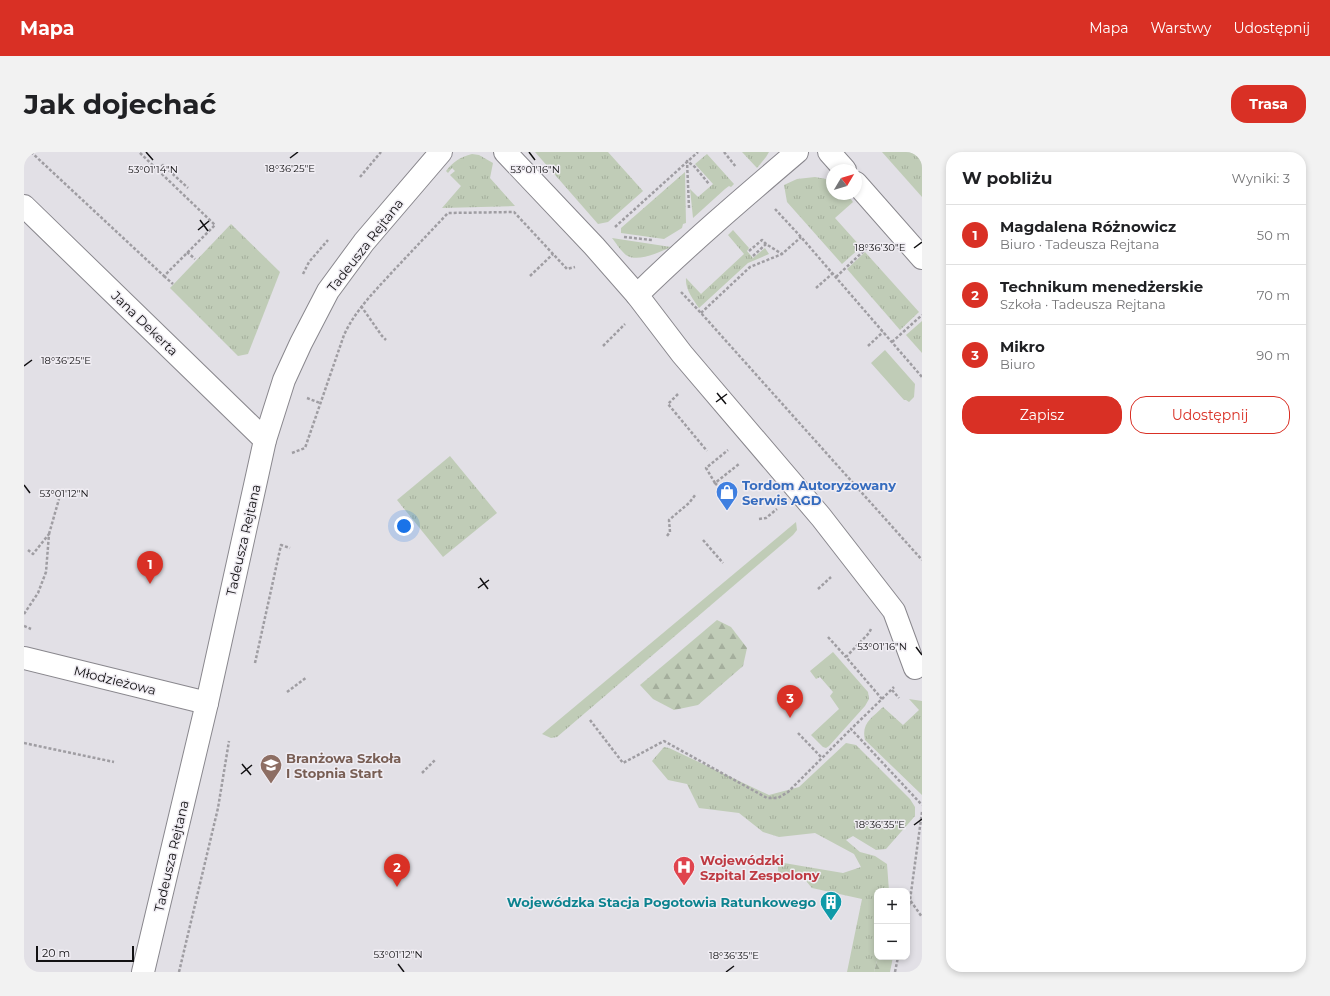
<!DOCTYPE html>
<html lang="pl">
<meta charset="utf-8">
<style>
:root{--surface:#fff;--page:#f2f2f2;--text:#202124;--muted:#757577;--line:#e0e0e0;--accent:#d93025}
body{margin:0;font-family:Montserrat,sans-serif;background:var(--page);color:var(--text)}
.controls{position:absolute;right:12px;bottom:12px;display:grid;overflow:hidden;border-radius:8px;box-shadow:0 2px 6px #0003}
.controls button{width:36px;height:36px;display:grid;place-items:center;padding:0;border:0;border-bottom:1px solid var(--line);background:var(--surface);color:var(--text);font:20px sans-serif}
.compass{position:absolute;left:802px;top:12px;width:36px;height:36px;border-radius:50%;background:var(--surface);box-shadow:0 2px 6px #0003;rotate:52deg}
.scale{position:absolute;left:12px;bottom:10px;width:98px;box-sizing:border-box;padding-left:4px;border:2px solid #121113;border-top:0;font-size:11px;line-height:14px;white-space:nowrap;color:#121113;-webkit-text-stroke:3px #f0edf3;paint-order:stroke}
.you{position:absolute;left:380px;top:374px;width:14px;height:14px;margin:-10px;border:3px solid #fff;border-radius:50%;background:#1a73e8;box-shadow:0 0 0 6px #1a73e833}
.badge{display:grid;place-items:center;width:26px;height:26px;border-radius:50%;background:var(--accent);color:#fff;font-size:13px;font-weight:700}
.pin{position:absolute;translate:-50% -33px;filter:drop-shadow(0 1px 2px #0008)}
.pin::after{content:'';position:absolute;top:21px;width:14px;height:12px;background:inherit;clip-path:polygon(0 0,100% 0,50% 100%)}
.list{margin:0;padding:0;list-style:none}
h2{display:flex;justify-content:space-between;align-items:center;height:52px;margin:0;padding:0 16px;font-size:17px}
h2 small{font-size:13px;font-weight:400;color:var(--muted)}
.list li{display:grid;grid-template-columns:26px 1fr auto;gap:12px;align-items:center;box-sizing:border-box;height:60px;padding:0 16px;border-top:1px solid var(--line)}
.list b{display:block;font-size:15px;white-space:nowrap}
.list p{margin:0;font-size:13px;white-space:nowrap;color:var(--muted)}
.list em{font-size:13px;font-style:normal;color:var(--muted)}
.actions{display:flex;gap:8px;padding:12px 16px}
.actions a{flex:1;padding:9px 0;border:1px solid var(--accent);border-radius:16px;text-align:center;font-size:14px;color:var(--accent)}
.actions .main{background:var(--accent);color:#fff}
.map{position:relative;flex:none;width:898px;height:820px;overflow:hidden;border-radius:16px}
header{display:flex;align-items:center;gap:24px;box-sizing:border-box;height:56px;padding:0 20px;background:var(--accent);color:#fff}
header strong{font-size:19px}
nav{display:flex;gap:22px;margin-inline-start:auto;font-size:14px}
.intro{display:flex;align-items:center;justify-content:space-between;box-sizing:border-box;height:96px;padding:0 24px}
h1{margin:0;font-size:28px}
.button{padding:10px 18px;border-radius:16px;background:var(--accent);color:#fff;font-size:14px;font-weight:700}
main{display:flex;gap:24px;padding:0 24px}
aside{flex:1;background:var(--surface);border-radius:16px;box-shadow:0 2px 6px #0003}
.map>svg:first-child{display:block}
.grass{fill:url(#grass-tufts)}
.forest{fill:url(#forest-firs)}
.garden{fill:#c0ccb7}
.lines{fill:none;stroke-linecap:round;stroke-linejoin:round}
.minor-casing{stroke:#89878d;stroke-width:24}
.path{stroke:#9f9da2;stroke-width:2.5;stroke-dasharray:3 2;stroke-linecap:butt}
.minor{stroke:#fff;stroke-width:22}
.ticks{fill:none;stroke:#121113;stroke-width:1.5}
.labels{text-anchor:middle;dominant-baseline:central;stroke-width:3;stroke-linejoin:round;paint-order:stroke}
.street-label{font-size:13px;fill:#121113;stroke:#f0edf3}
.shop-label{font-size:13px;font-weight:bold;fill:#366cbe;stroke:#f0edf3;text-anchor:start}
.education-label{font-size:13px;font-weight:bold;fill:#785e54;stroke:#f0edf3;text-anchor:start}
.health-label{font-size:13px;font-weight:bold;fill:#be3a42;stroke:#f0edf3;text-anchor:start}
.culture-label{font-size:13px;font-weight:bold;fill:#0d838f;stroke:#f0edf3;text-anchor:end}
.ticks-label{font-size:10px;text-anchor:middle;fill:#121113;stroke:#f0edf3;stroke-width:3;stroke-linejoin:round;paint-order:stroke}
</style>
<header>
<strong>Mapa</strong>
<nav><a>Mapa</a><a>Warstwy</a><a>Udostępnij</a></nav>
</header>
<div class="intro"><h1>Jak dojechać</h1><a class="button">Trasa</a></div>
<main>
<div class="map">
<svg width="898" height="820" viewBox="0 0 898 820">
<defs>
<pattern id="grass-tufts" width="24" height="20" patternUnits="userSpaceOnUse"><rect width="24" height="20" fill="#c0ccb7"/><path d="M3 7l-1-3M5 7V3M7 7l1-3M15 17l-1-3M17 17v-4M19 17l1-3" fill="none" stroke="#a4ae9c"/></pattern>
<pattern id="forest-firs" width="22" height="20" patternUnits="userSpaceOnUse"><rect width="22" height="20" fill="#c0ccb7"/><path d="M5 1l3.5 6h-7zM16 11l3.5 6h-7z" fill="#a4ae9c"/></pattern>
</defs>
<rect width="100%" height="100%" fill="#e2e0e6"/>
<g class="grass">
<polygon points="511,0 584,0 619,39 584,70 574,72"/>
<polygon points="718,0 745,0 742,5 733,16"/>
<polygon points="858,0 893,0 898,6 898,45"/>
<path d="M448,2L455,3L469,11L466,26L491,54L418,56L437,34L426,23L431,19L428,16L424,21L422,19C429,10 436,5 448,2Z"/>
<polygon points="683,2 710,32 707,35 705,34 701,37 669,66 666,37 674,45 689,32 671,12"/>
<polygon points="661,20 662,71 659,72 658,76 640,87 597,81 597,76"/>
<polygon points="791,25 802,27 808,30 808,42 823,42 829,50 811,66 837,95 818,112 763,50 760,33 773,27"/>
<polygon points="207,72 256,120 224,202 214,204 146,136"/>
<path d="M709,78L725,96L723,99L729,106L741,96L745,102L724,111L675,156C669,147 661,137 662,126L677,142L720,102L704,83Z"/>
<path d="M588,86L647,95C636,100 613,111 602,103C597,99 592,91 588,86Z"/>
<polygon points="841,100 895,160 876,178 823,117"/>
<polygon points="898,169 898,201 882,183"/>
<polygon points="426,304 473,361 419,405 373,348"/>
<polygon points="772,370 773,378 769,383 533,585 527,586 518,582"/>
<polygon points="809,500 844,540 845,547 841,554 805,594 802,596 799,595 787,583 815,557 806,544 809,540 796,525 792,527 786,519"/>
<path d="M885,547L898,549V643L841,588C837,571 848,566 859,555L879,573L895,558Z"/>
<polygon points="822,591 832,593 886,647 891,655 891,664 862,697 852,698 829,684 822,688 836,700 851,704 863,712 865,739 853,739 854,805 850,820 823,820 838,747 788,736 777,723 754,721 754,710 819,721 837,715 830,702 791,681 755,685 739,680 715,661 675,656 663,632 644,628 628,609 640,595 645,596 745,643 775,635"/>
</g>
<g class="forest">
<polygon points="693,468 707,475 723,496 719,514 674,553 650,558 629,547 616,533"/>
<polygon points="854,805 869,805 866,820 850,820"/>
</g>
<polygon class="garden" points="861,198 891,232 890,245 885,250 882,248 880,248 847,211"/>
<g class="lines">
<g class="minor-casing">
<g id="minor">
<polyline points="481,0 570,94 613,143 658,202 797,365 870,459 891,516"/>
<polyline points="805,0 821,18"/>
<polyline points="832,31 898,106"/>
<polyline points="0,54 241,288"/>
<path d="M613,143C664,93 719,46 773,0"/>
<polyline points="0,506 183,551"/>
<polyline points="119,820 183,551 241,288 260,228 277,191 304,139 340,90 417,0"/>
</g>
</g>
<g class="path">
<polyline points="7,0 140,124 191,73 115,0"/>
<polyline points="700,0 712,15"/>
<polyline points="134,18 139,13 164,36"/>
<polyline points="336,25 357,0"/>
<polyline points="665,56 663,9 671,15 685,32"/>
<polyline points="751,57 777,85 898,225"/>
<polyline points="591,75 674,0"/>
<polyline points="600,85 628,88"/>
<polyline points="725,99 738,88 742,92"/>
<polyline points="163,100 171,107"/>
<polyline points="729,104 742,92 758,102"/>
<polyline points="279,122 285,110 304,88"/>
<polyline points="140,124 149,132"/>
<polyline points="506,124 529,102"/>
<polyline points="812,125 847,92"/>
<polyline points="792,136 809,121"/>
<polyline points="657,140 677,161 898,408"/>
<polyline points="337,154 358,184 362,188"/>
<polyline points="677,161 726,115 758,102 777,85"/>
<polyline points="868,190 898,163"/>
<polyline points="579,194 601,172"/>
<polyline points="844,194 859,180"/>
<polyline points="654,242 644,252 683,299"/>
<polyline points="283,246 296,251"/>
<path d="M268,301L281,296L320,183C332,157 352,138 371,117C389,98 406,80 424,61L490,60L543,117L551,115"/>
<polyline points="691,331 682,316 704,298"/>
<polyline points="693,333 691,331 715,312"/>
<polyline points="735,367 742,366 753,357"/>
<polyline points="25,382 35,347"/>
<polyline points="643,384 646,380 645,368 665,351 672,342"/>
<polyline points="679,388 699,411"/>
<polyline points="794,437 807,425"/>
<polyline points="0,462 14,441 22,420 25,382 9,402 4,398"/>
<polyline points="0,474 7,477"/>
<polyline points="847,477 845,481 822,505 858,547 827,577 898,653"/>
<polyline points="804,485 822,505"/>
<polyline points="231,511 257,393 266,396"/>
<polyline points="868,538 875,546"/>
<polyline points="263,540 283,525"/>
<polyline points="858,547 870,535"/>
<polyline points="566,568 599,611 640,589 743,646 754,646 764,640 827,577"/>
<polyline points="774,581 798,606"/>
<polyline points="0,591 90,610"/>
<polyline points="398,621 411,608"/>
<polyline points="898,660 886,748 898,765"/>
<polyline points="883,763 886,749"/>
<polyline points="155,820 194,656 205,589"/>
<polyline points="871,820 874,805"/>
</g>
<use href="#minor" class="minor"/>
</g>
<path class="ticks" d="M122,0L129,8M505,0L511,8M266,6L274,0M176,68L184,79M174,78L185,69M890,96L898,90M0,214L8,208M693,241L702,252M692,250L703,242M0,333L6,341M456,426L464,437M454,436L465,428M892,495L898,503M218,612L227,623M217,622L228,613M890,673L898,667M374,812L380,820M702,820L710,814"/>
<defs>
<g id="shop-pin" transform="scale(1.15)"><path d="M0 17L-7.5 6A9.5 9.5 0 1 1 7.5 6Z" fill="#3f7fe0" stroke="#f0edf3"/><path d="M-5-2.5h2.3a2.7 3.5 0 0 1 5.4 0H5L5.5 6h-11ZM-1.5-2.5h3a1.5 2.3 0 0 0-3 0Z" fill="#fff"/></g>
<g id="school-pin" transform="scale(1.15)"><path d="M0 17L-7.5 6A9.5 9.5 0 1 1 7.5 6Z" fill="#8d6e63" stroke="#f0edf3"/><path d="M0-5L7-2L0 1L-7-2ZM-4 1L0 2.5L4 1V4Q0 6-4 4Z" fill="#fff"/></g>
<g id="hospital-pin" transform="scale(1.15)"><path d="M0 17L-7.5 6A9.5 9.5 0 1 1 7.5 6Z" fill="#e0444e" stroke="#f0edf3"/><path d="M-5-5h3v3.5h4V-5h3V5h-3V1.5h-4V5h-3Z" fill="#fff"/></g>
<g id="building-pin" transform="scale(1.15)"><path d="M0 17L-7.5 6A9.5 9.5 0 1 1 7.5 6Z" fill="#0f9aa8" stroke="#f0edf3"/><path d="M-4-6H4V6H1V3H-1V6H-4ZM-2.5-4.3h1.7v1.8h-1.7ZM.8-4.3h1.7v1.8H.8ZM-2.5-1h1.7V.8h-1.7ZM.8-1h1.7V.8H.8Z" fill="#fff"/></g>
</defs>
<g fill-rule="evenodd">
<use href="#shop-pin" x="703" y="340"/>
<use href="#school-pin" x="247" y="613"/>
<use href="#hospital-pin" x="660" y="715"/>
<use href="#building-pin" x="807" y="750"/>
</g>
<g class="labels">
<g class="street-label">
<text transform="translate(341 93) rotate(-52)">Tadeusza Rejtana</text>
<text transform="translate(121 171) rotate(44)">Jana Dekerta</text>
<text transform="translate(219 388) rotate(-77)">Tadeusza Rejtana</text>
<text transform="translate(91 528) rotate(14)">Młodzieżowa</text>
<text transform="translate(147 704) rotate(-77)">Tadeusza Rejtana</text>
</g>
<g class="shop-label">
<text x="718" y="333">Tordom Autoryzowany<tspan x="718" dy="15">Serwis AGD</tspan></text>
</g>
<g class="education-label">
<text x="262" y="606">Branżowa Szkoła<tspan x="262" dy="15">I Stopnia Start</tspan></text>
</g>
<g class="health-label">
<text x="676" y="708">Wojewódzki<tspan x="676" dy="15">Szpital Zespolony</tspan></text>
</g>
<g class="culture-label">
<text x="792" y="750">Wojewódzka Stacja Pogotowia Ratunkowego</text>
</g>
</g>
<g class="ticks-label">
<text x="266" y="20">18°36'25"E</text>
<text x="511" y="21">53°01'16"N</text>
<text x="129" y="21">53°01'14"N</text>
<text x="856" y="99">18°36'30"E</text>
<text x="42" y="212">18°36'25"E</text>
<text x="40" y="345">53°01'12"N</text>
<text x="858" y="498">53°01'16"N</text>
<text x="856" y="676">18°36'35"E</text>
<text x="374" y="806">53°01'12"N</text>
<text x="710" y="807">18°36'35"E</text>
</g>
</svg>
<div class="controls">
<button>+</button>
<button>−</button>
</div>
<svg class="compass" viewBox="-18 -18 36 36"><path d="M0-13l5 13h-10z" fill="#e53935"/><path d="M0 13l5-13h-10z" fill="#757577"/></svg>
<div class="scale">20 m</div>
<div class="you"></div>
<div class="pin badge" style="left:126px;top:432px">1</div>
<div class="pin badge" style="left:373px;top:735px">2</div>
<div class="pin badge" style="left:766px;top:566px">3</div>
</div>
<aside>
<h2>W pobliżu<small>Wyniki: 3</small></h2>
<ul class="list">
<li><span class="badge">1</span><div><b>Magdalena Różnowicz</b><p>Biuro · Tadeusza Rejtana</p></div><em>50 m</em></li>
<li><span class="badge">2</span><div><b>Technikum menedżerskie</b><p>Szkoła · Tadeusza Rejtana</p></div><em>70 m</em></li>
<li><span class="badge">3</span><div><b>Mikro</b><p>Biuro</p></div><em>90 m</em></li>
</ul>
<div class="actions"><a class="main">Zapisz</a><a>Udostępnij</a></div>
</aside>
</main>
